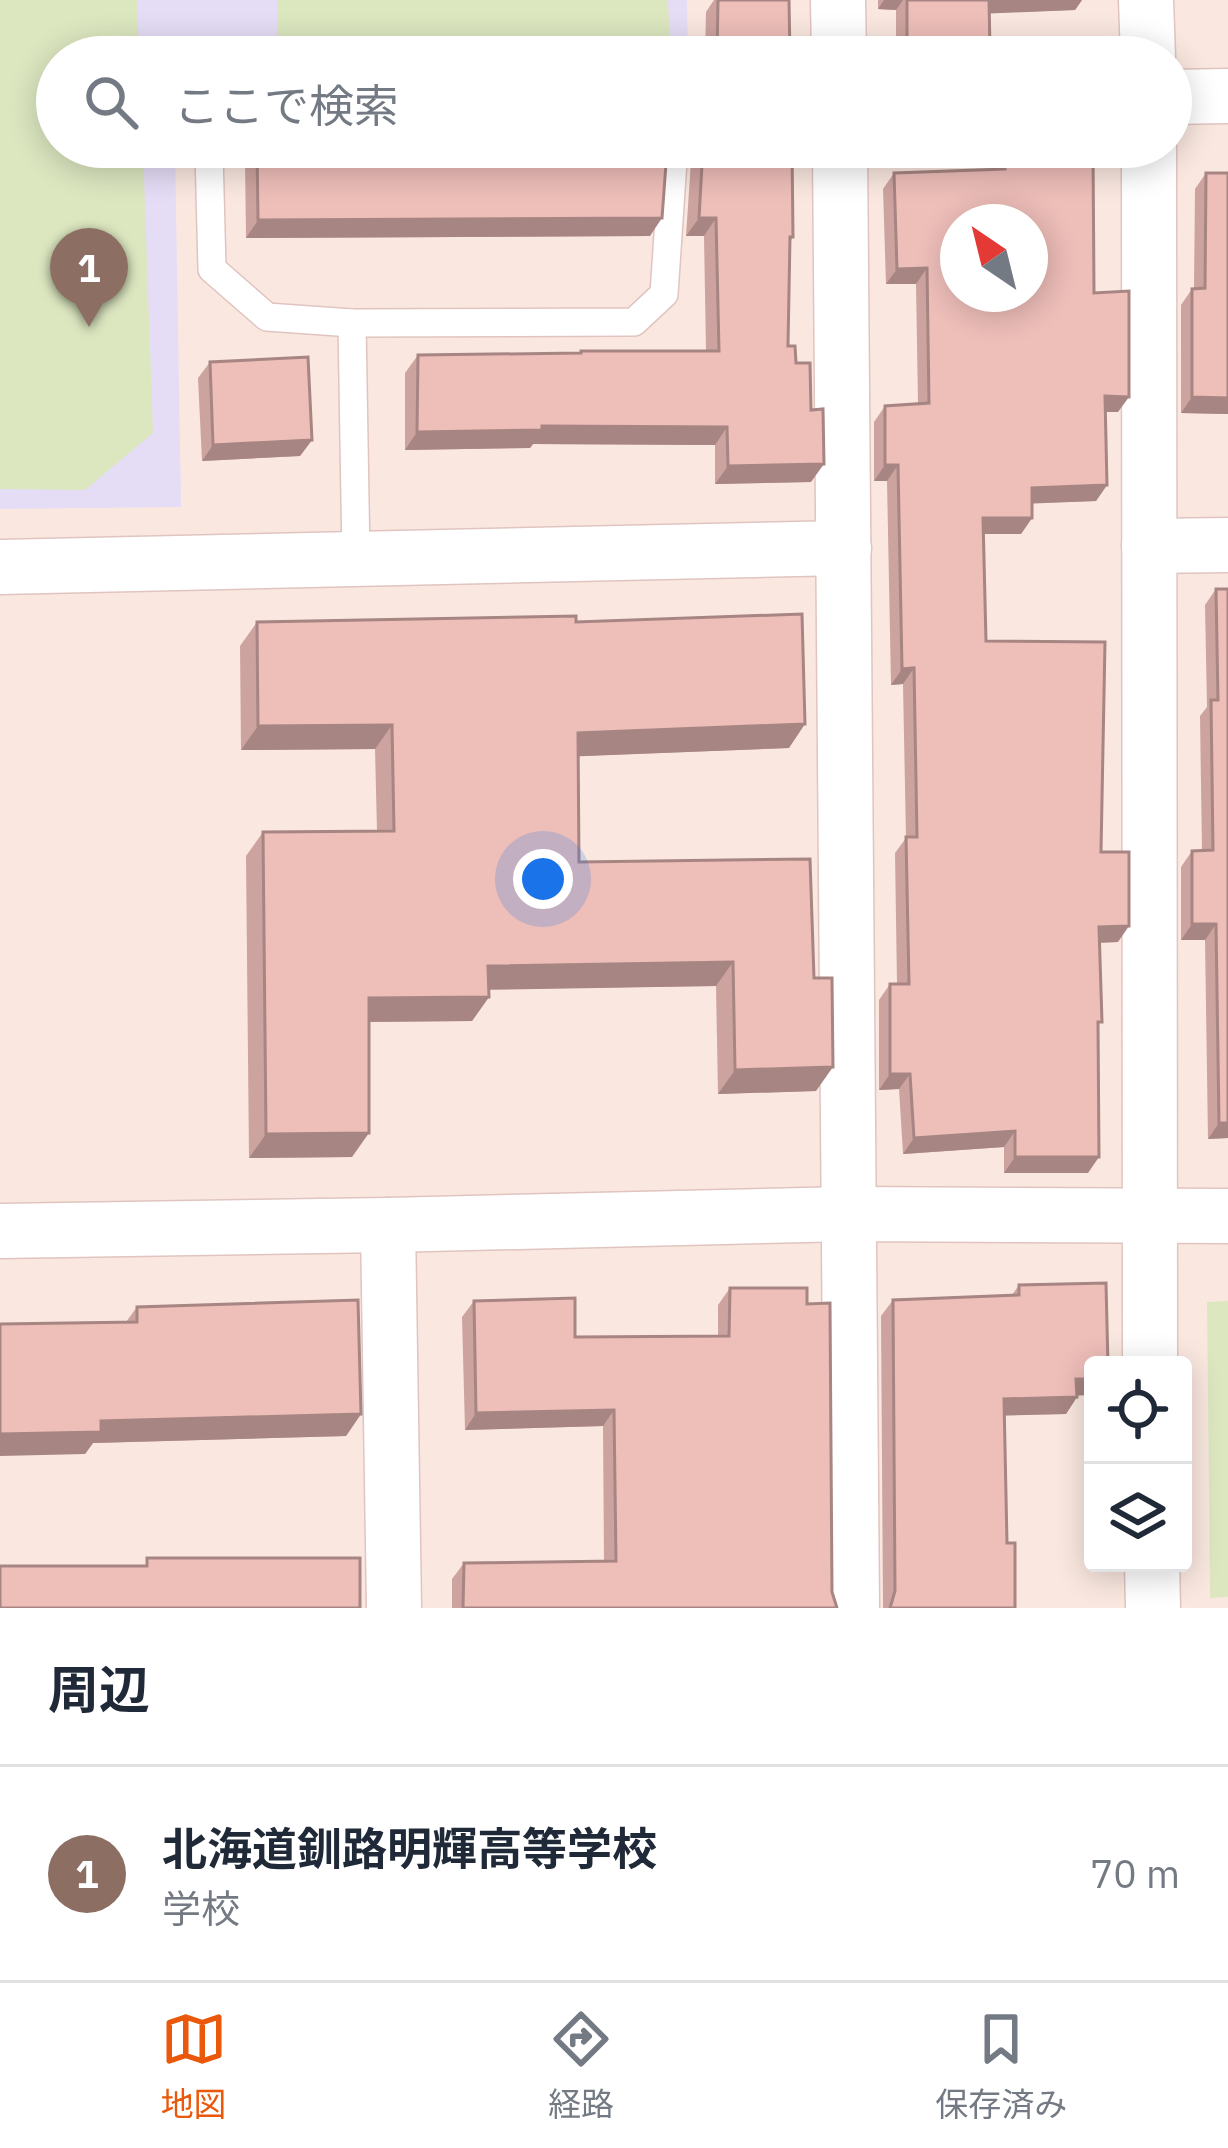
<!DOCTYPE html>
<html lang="ja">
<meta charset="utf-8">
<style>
:root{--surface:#fff;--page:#f2f2f3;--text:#1f2937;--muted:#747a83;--line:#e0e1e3;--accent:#ea580c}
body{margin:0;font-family:"IBM Plex Sans","Noto Sans JP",sans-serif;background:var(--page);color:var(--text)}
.controls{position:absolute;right:36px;bottom:36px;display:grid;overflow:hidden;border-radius:12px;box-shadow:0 6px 30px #0003}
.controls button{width:108px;height:108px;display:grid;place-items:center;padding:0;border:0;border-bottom:3px solid var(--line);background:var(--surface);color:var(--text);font:60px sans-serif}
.compass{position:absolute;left:940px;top:204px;width:108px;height:108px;border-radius:50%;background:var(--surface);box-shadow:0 6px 30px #0003;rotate:325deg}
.you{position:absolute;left:543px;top:879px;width:42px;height:42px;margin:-30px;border:9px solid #fff;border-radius:50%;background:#1a73e8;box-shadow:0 0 0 18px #1a73e833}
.badge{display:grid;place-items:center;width:78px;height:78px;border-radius:50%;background:var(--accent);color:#fff;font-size:39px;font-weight:700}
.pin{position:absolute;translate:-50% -99px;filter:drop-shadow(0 3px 6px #0008)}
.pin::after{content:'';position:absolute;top:63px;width:42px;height:36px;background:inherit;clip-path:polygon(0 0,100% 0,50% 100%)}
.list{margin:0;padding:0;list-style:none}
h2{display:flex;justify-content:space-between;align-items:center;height:156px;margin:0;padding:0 48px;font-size:51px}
h2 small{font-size:39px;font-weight:400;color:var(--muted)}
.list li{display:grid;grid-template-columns:78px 1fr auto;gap:36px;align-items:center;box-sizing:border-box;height:216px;padding:0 48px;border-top:3px solid var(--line)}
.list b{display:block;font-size:45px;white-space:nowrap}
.list p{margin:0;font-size:39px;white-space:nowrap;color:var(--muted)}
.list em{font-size:39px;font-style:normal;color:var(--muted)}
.icon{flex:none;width:66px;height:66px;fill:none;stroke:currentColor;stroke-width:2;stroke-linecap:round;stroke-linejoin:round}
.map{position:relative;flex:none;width:1228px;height:1608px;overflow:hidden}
.search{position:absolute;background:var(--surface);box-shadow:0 6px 30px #0003;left:36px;right:36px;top:36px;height:132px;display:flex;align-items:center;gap:30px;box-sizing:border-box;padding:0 42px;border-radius:66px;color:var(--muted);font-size:45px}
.sheet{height:372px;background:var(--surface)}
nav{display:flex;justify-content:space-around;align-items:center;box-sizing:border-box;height:168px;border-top:3px solid var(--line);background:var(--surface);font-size:33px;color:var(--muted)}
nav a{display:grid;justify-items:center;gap:6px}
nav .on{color:var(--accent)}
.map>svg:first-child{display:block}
.education{fill:#e5ddf6}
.green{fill:#dce7c0}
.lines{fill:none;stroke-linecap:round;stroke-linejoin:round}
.service-casing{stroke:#e0c4c0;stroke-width:30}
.minor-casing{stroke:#e0c4c0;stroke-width:57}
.service{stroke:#fff;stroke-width:27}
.minor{stroke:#fff;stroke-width:54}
.wall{fill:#cda39f}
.shaded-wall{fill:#a78582}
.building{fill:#eebeb9;stroke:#a78582;stroke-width:3;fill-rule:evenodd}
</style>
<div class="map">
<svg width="1228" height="1608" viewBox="0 0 1228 1608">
<rect width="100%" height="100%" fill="#fae8e0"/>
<polygon class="education" points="0,0 687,0 688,57 57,57 57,147 175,147 181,507 0,509"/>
<g class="green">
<polygon points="0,0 137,0 139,57 57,57 57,147 143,147 153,433 85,490 0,489"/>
<polygon points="277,0 668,0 670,42 278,45"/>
<polygon points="1228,1301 1228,1597 1210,1598 1207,1302"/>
</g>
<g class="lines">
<g class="service-casing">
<g id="service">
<polyline points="214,147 209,152 212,269 267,317 352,323 634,322 664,294 673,161 660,147"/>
<polyline points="352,323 356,559"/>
</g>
</g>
<g class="minor-casing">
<g id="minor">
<polyline points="838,0 839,57"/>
<polyline points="1146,0 1148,57"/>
<polyline points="1171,97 1228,96"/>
<polyline points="840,147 852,1608"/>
<polyline points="1149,147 1150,1365"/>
<polyline points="1149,546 1228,545"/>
<polyline points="0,567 844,548"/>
<polyline points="388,1225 394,1608"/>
<polyline points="0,1231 388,1225 848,1214 1228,1216"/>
<polyline points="1152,1563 1153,1608"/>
</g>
</g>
<use href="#service" class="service"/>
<use href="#minor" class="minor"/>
</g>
<g class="wall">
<polygon points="714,0 789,0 790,57 705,57 706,12"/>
<polygon points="878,0 1082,0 1075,10 989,13 984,57 896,57 896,10 878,9"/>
<polygon points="254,147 665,147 650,236 246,238 245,160"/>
<polygon points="684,147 792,147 793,237 790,242 788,346 796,363 811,482 715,484 715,445 533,444 530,448 405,450 405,373 418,355 579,353 581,351 706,351 704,236 686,236 691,161"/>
<polygon points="1005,150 1094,293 1118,412 1105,412 1107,485 1096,501 1032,503 1032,518 1021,534 984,534 986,641 1101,852 1118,942 1099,943 1098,1028 1088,1173 1004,1173 1004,1147 903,1154 899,1089 879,1090 879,1000 890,984 897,984 895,853 906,838 903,684 891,685 887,481 874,481 874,422 885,406 918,404 916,284 886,284 883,189 894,173 994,170 994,166"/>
<polygon points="1206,173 1228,173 1228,414 1181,413 1181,305 1192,289 1194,289 1195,189"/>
<polygon points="210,362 312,440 300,456 202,461 198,378"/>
<polygon points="1216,589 1228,589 1228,1138 1208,1139 1205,940 1181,940 1181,867 1192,851 1202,851 1200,716 1207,707 1205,605"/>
<polygon points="257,622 576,622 789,748 578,756 579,862 810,859 816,1091 718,1094 716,986 489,989 489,997 472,1021 369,1022 352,1157 249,1158 246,856 263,832 377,831 375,749 241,750 240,646"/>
<polygon points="1019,1285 1077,1397 1066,1414 1004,1415 1007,1543 1015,1608 883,1608 881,1316 893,1300 1012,1295"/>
<polygon points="730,1288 807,1304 832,1592 837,1608 452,1608 452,1579 464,1563 604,1561 603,1426 465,1430 462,1317 474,1301 575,1337 718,1336 718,1305"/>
<polygon points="137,1307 361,1414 346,1436 93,1443 85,1454 126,1322"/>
</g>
<g class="shaded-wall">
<polygon points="884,0 903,0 896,10 878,9"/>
<polygon points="988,0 1082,0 1075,10 978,14"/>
<polygon points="990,48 984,57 901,57 907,49"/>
<polygon points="662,218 650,236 246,238 258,220"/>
<polygon points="699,218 716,218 704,236 686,236"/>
<polygon points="927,268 916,284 886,284 897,269"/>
<polygon points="1105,396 1129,397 1118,412 1094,412"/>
<polygon points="1192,397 1228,398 1228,414 1181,413"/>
<polygon points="542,426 727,427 715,445 533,444 530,448 405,450 417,432"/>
<polygon points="312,440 300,456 202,461 213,445"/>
<polygon points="824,464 811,482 715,484 728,466"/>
<polygon points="885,465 898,465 887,481 874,481"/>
<polygon points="1107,485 1096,501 1021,504 1032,488"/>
<polygon points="983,518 1032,518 1021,534 972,534"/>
<polygon points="914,668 903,684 891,685 902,669"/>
<polygon points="805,724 789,748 561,757 578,733"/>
<polygon points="392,725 375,749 241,750 258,726"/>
<polygon points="1192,924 1216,924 1205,940 1181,940"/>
<polygon points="1129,926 1118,942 1088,943 1099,927"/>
<polygon points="733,962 716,986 472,990 488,966"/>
<polygon points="489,997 472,1021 352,1022 369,998"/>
<polygon points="833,1067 816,1091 718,1094 735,1070"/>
<polygon points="890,1074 910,1074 899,1089 879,1090"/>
<polygon points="1219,1123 1228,1123 1228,1138 1208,1139"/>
<polygon points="1015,1131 1004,1147 903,1154 914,1138"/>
<polygon points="369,1133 352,1157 249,1158 266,1134"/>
<polygon points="1015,1157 1099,1157 1088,1173 1004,1173"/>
<polygon points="1076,1379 1093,1379 1093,1395 1065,1396"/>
<polygon points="1077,1397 1066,1414 993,1416 1004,1399"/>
<polygon points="614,1410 603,1426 465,1430 476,1413"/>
<polygon points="361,1414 346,1436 93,1443 85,1454 0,1456 0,1434 101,1421"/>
</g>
<g class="building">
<polygon points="718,0 789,0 790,57 717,57"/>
<polygon points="907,0 989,0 990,48 907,49"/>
<polygon points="257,147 665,147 667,150 662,218 258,220"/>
<polygon points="703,147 792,147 793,237 790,237 788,346 795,346 796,363 810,363 811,410 823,409 824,464 728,466 727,427 542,426 542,430 417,432 418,355 581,353 581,351 719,351 716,218 699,218"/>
<path d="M1005,150H1093L1094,293L1129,291V397L1105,396L1107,485L1032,488V518H983L986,641L1105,642L1101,852H1129V926L1099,927L1102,1022H1098L1099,1157H1015V1131L914,1138L910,1074H890V984H909L906,837H917L914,668L902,669L898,465H885V406L929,403L927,268L897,269L894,173L1005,169ZM958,222H1030V294H958Z"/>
<polygon points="1206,173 1228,173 1228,398 1192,397 1192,289 1205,288"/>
<polygon points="308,357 312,440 213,445 210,362"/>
<polygon points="1216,589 1228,589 1228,1123 1219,1123 1216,924 1192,924 1192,851 1213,850 1211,700 1218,700"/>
<polygon points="802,614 805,724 578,733 579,862 810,859 814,978 832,978 833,1067 735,1070 733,962 488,966 489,997 369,998 369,1133 266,1134 263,832 394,831 392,725 258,726 257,622 576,616 576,622"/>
<polygon points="1106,1283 1108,1365 1093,1365 1093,1379 1076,1379 1077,1397 1004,1399 1007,1543 1015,1543 1015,1608 890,1608 895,1591 893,1300 1019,1295 1019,1285"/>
<polygon points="730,1288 807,1288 807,1304 830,1303 832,1592 837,1608 463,1608 464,1563 616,1561 614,1410 476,1413 474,1301 575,1298 575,1337 729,1336"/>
<polygon points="358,1300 361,1414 101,1421 101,1432 0,1434 0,1324 137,1322 137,1307"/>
<polygon points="147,1558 360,1558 360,1608 0,1608 0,1566 147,1566"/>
</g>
</svg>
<div class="controls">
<button><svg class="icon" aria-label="locate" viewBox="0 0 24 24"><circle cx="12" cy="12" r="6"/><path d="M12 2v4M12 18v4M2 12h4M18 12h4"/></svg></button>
<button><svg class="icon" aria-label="layers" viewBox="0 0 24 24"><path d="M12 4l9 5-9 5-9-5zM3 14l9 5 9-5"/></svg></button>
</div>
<svg class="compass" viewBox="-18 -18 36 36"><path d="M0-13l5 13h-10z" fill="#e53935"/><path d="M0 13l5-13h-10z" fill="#747a83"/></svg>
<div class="you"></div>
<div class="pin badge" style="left:89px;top:327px;background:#8d6e63">1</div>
<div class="search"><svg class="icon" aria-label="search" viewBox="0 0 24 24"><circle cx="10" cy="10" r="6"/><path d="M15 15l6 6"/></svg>ここで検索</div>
</div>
<section class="sheet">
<h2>周辺<small></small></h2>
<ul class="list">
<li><span class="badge" style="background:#8d6e63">1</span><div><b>北海道釧路明輝高等学校</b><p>学校</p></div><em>70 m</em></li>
</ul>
</section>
<nav>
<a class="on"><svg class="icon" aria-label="map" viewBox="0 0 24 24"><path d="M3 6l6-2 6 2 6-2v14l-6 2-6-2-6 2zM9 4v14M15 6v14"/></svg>地図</a>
<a><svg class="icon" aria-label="directions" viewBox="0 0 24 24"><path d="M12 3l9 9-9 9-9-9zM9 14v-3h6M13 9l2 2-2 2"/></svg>経路</a>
<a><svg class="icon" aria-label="saved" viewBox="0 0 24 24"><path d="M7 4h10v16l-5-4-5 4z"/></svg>保存済み</a>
</nav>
